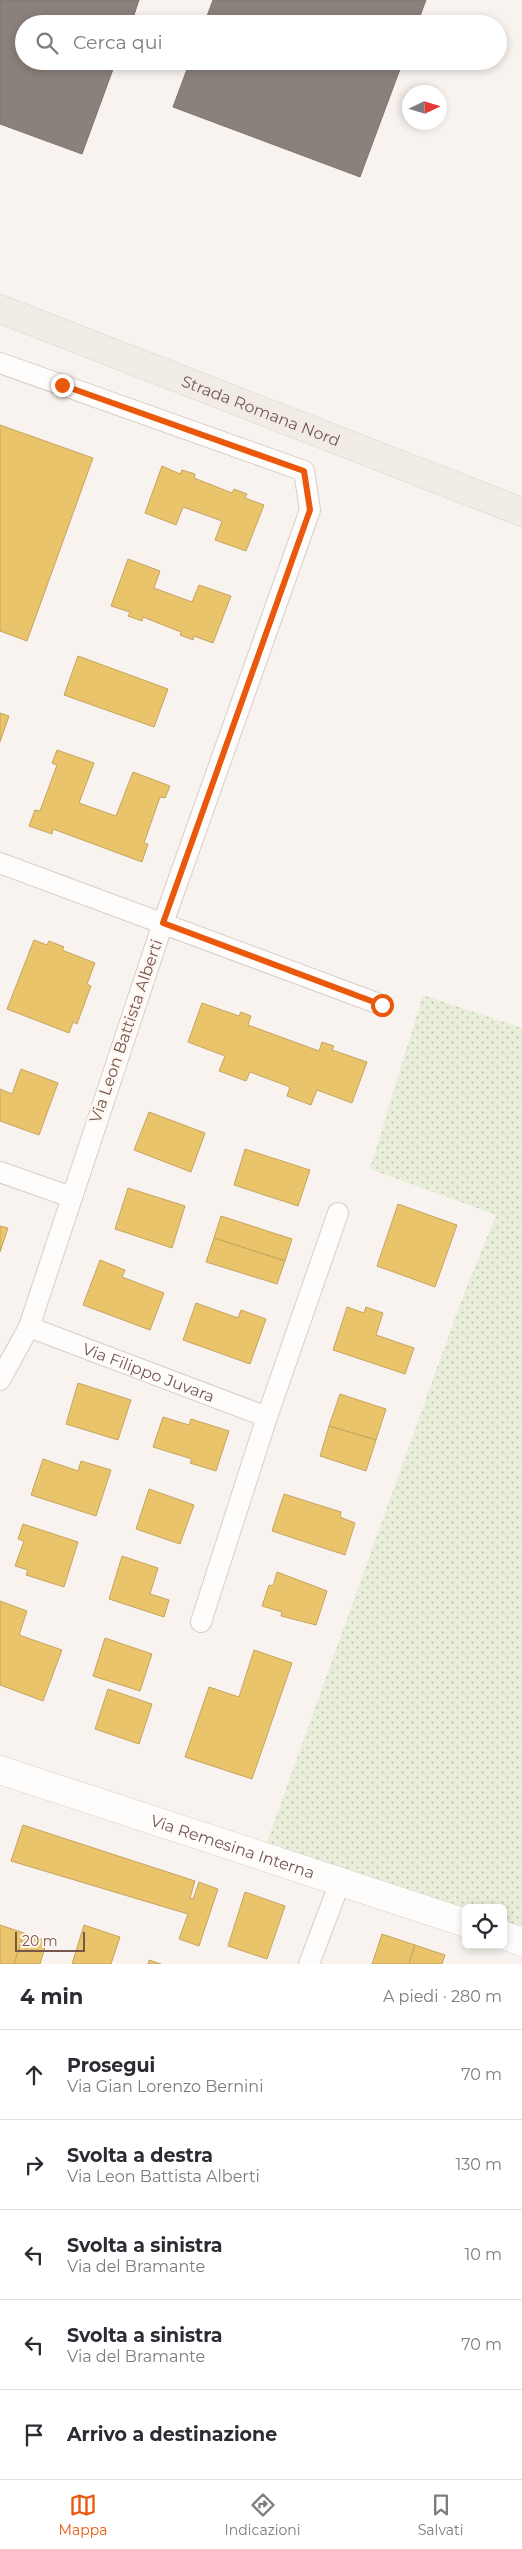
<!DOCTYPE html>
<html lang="it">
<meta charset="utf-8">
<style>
:root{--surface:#fff;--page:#f2f2f3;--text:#2b2b33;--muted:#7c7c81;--line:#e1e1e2;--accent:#ea580c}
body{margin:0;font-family:Montserrat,sans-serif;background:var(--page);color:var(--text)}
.controls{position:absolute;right:15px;bottom:15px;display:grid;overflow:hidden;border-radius:8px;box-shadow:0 2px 8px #0003}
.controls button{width:45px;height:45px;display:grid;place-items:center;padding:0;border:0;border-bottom:1px solid var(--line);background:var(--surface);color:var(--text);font:25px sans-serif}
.compass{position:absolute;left:402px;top:85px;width:45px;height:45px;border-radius:50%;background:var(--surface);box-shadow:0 2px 8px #0003;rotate:86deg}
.scale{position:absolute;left:15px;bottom:12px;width:70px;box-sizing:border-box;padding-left:5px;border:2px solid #77564e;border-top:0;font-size:14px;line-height:18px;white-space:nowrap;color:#77564e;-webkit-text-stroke:4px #fef7f1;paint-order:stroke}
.stop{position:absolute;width:15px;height:15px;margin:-11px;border:4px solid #ea580c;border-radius:50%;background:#fff}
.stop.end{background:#ea580c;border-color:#fff;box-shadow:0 1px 5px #0008}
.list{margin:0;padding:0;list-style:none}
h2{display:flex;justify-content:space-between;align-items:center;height:65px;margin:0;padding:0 20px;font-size:21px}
h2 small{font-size:16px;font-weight:400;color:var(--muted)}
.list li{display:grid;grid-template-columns:32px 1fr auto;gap:15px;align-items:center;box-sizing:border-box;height:90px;padding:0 20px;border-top:1px solid var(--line)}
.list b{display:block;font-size:19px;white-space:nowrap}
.list p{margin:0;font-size:16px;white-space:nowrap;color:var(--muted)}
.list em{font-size:16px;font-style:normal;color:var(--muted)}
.icon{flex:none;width:28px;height:28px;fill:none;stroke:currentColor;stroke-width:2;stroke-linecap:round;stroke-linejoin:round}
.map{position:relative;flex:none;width:522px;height:1964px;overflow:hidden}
.search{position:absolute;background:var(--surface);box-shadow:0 2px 8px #0003;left:15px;right:15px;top:15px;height:55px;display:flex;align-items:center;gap:12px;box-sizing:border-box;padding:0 18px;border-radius:28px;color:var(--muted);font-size:19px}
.sheet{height:515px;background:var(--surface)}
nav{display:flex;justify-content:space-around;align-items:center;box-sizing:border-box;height:70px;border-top:1px solid var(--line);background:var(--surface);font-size:14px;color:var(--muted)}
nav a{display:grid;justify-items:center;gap:2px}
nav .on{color:var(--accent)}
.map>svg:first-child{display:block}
.grass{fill:url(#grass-dots)}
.homes{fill:#e9c46a;stroke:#c7a362}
.industry{fill:#8a817c;stroke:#84746e}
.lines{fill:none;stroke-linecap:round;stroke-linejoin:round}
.street-casing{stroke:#d7ceca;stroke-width:22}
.secondary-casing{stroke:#d8ceca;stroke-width:29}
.primary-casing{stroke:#d9cfcb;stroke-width:29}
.street{stroke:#fefdfc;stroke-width:20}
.secondary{stroke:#fefdfc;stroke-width:28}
.primary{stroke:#f2ece7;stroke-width:28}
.route{stroke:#ea580c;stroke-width:6}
.labels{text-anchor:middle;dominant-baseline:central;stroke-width:5;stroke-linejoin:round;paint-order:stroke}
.street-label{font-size:16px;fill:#77564e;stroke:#fef7f1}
</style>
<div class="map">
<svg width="522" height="1964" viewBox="0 0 522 1964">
<defs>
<pattern id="grass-dots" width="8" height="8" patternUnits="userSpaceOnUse" patternTransform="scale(1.25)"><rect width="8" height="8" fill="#e8eed9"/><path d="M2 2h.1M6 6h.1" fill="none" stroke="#c1c4b2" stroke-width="1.8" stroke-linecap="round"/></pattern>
</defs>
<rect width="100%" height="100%" fill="#f8f3ee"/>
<polygon class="grass" points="423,995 522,1028 522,1934 503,1927 503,1908 466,1908 466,1913 267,1842 460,1304 496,1215 370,1169"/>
<g class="homes">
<polygon points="0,425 93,458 27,641 0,631"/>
<polygon points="162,466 180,474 182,470 195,474 194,478 232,493 234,489 247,494 245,498 264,505 246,551 215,540 222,521 211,517 183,507 176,525 145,513"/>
<polygon points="128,559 160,571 154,588 192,602 199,585 231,596 213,643 194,636 193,640 180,635 181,632 143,617 142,621 128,616 130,612 111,606"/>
<polygon points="78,656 168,689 154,727 64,695"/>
<polygon points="0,713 9,716 0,742"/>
<polygon points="57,750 94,763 79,803 116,816 133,772 170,786 165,798 160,797 144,843 148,844 142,862 53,829 52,834 29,826 35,810 40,811 57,765 52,763"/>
<polygon points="34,940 47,945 49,941 64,947 62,950 95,963 87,984 91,986 77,1024 73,1022 69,1033 7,1009"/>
<polygon points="202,1003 239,1016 241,1012 251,1016 248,1025 319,1051 322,1042 334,1046 332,1050 367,1062 352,1103 317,1090 311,1105 287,1096 290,1087 250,1072 246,1081 219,1071 225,1056 188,1042"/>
<polygon points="21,1069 58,1083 39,1135 0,1121 0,1089 12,1094"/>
<polygon points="149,1112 205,1133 191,1172 134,1150"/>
<polygon points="245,1149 310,1170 298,1206 234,1185"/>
<polygon points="128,1188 185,1206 172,1248 115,1229"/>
<polygon points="398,1204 457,1225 435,1287 377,1266"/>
<polygon points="221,1216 292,1239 285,1261 214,1238"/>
<polygon points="0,1226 8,1228 0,1252"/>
<polygon points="214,1238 285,1261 277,1284 206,1262"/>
<polygon points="100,1260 125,1270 122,1277 164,1293 150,1330 83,1305"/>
<polygon points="196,1303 238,1318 241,1310 266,1319 250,1364 183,1340"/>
<polygon points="347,1307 364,1313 366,1307 383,1313 376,1335 414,1348 405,1374 333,1350"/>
<polygon points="78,1383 131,1400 118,1440 66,1424"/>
<polygon points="340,1394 386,1409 376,1440 329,1426"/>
<polygon points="163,1417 189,1425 191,1419 229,1431 216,1471 190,1463 192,1459 153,1447"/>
<polygon points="329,1426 376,1440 366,1471 320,1456"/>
<polygon points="43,1459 78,1471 81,1461 111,1470 96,1516 31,1495"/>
<polygon points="149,1489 194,1505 180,1544 136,1529"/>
<polygon points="284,1494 341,1512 340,1517 355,1523 345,1555 272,1531"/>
<polygon points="23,1524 78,1542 64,1587 26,1575 28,1570 15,1566 24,1541 18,1539"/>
<polygon points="122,1556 158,1568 150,1594 169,1600 164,1617 109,1599"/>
<polygon points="277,1572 327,1591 316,1625 281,1616 282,1612 262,1606 269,1585 273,1586"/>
<polygon points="0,1601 27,1611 19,1635 62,1650 43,1701 0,1685"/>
<polygon points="105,1638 152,1654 140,1691 93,1676"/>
<polygon points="254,1650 292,1663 252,1779 185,1757 209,1687 239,1697"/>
<polygon points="108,1689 152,1704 139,1744 95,1729"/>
<polygon points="23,1825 195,1881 190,1898 193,1899 199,1882 218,1889 199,1946 179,1939 188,1914 11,1861"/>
<polygon points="245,1892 285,1906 267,1959 228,1946"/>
<polygon points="0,1925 24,1933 14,1964 0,1964"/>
<polygon points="84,1925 120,1937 111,1964 72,1964"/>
<polygon points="24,1933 47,1941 40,1964 14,1964"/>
<polygon points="382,1934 415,1945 409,1964 372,1964"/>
<polygon points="415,1945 445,1955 442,1964 409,1964"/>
<polygon points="149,1960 161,1964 148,1964"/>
</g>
<g class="industry">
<polygon points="0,0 139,0 131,24 24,24 24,61 116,61 82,154 0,124"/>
<polygon points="213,0 426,0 417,24 204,24"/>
<polygon points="190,61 403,61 360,177 173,107"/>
</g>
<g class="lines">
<g class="street-casing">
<g id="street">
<polyline points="0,363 304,471 310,510 163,923 29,1327 0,1380"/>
<polyline points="0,863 382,1005"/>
<polyline points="0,1172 71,1197"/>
<path id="s1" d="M29,1327L267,1417"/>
<polyline points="201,1622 267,1417 338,1213"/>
<polyline points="309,1964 340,1882"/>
</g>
</g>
<g class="secondary-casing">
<g id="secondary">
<path id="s2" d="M0,1770L466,1923"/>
<polyline points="503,1935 522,1942"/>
</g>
</g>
<g class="primary-casing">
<g id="primary">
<path id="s3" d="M0,309L522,512"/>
</g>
</g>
<use href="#street" class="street"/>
<use href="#secondary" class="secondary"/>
<use href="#primary" class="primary"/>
</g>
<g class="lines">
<polyline class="route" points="62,385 304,471 310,510 163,923 382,1005"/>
</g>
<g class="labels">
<g class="street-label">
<text stroke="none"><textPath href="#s3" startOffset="280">Strada Romana Nord</textPath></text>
<text transform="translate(126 1031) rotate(-71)">Via Leon Battista Alberti</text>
<text stroke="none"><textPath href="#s1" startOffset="128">Via Filippo Juvara</textPath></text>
<text stroke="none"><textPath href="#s2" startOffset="245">Via Remesina Interna</textPath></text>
</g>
</g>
</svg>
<div class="controls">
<button><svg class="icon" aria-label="locate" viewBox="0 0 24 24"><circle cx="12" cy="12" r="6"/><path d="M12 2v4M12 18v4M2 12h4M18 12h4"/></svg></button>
</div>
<svg class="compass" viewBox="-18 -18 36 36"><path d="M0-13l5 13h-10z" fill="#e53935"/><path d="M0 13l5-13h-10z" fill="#7c7c81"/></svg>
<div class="scale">20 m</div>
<div class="stop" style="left:382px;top:1005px"></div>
<div class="stop end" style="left:62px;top:385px"></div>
<div class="search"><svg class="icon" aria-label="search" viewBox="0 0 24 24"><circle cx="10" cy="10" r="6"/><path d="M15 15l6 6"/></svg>Cerca qui</div>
</div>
<section class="sheet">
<h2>4 min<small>A piedi · 280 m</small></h2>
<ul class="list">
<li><svg class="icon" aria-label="ahead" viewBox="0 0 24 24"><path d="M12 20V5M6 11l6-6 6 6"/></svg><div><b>Prosegui</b><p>Via Gian Lorenzo Bernini</p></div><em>70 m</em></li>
<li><svg class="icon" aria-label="right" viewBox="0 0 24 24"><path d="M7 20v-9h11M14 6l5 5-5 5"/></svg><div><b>Svolta a destra</b><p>Via Leon Battista Alberti</p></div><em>130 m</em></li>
<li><svg class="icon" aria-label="left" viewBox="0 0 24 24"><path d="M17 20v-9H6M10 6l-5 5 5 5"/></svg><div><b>Svolta a sinistra</b><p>Via del Bramante</p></div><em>10 m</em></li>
<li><svg class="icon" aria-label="left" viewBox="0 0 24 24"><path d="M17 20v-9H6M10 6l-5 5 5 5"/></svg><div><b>Svolta a sinistra</b><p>Via del Bramante</p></div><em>70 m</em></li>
<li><svg class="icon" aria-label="arrive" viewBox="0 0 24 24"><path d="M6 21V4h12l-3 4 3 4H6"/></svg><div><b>Arrivo a destinazione</b></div></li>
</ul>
</section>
<nav>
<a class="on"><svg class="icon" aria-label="map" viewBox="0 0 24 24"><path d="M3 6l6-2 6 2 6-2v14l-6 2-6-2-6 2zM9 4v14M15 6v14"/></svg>Mappa</a>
<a><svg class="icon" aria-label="directions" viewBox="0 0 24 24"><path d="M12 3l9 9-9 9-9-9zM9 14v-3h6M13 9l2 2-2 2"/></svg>Indicazioni</a>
<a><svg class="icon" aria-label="saved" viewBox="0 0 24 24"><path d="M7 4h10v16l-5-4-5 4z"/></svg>Salvati</a>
</nav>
